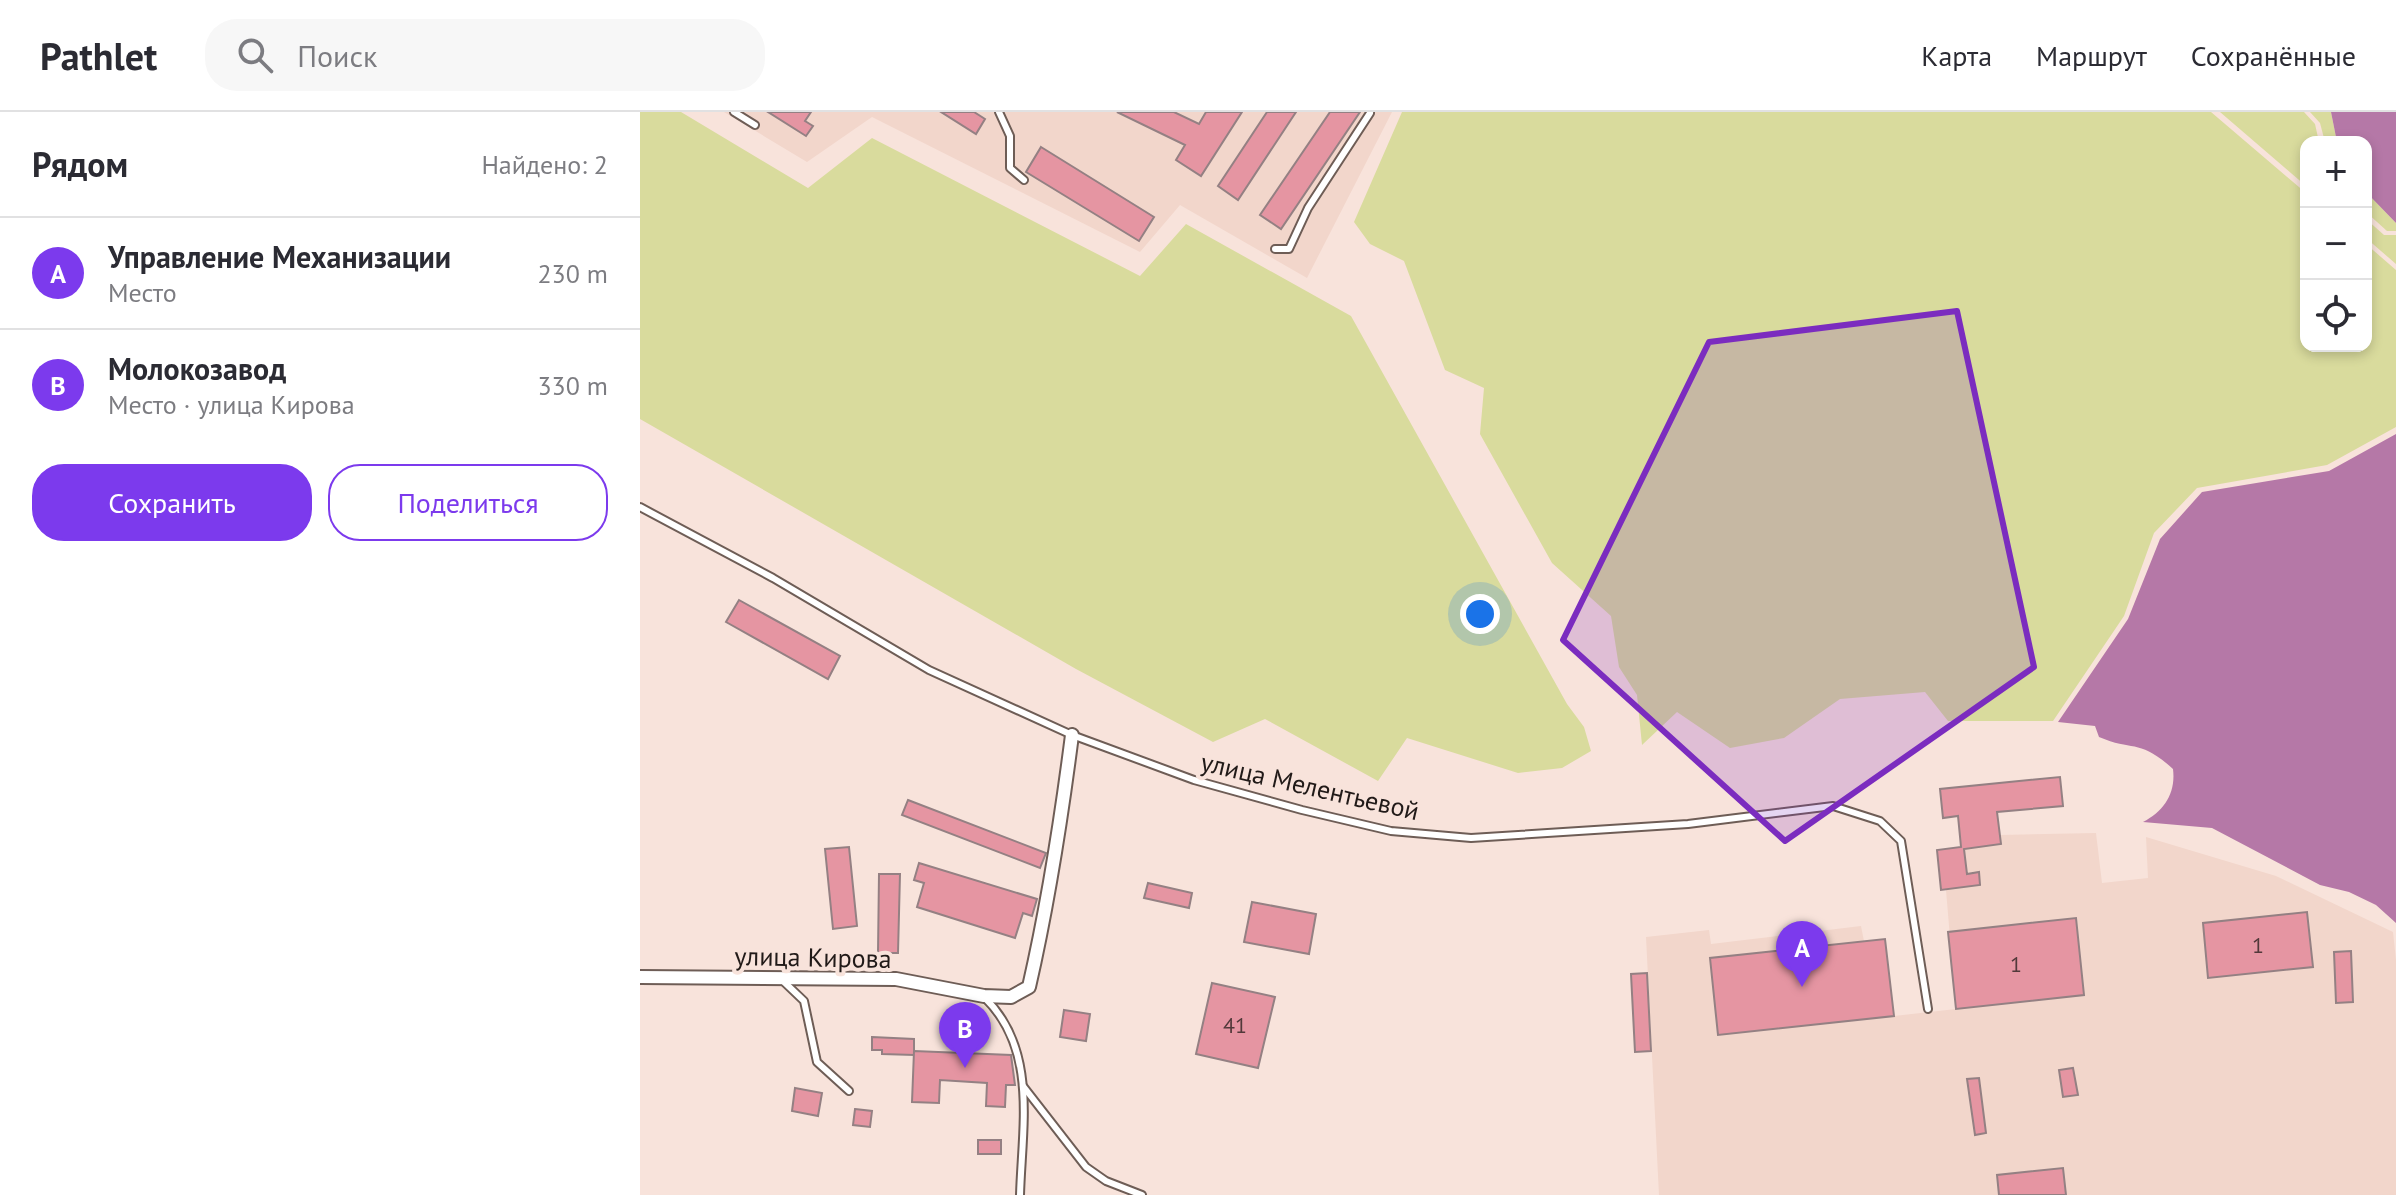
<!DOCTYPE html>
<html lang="ru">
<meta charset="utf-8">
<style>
:root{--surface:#fff;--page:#f7f7f7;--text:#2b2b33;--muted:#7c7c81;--line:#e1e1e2;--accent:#7c3aed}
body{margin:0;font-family:"PT Sans",sans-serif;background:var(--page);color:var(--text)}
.controls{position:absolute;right:24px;top:24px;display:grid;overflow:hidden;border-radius:16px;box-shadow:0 4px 12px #0003}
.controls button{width:72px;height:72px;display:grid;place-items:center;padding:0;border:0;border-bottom:2px solid var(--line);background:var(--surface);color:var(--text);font:40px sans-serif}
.you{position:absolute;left:840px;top:502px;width:28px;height:28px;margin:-20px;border:6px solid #fff;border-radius:50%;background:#1a73e8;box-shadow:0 0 0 12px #1a73e833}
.badge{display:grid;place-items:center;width:52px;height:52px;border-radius:50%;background:var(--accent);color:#fff;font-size:26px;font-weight:700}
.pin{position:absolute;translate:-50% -66px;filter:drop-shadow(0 2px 4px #0008)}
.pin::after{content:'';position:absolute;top:42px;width:28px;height:24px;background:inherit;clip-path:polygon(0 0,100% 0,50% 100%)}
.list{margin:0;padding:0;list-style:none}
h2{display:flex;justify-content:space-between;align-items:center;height:104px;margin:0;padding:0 32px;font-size:34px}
h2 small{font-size:26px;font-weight:400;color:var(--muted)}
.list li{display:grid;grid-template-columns:52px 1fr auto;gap:24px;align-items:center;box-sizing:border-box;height:112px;padding:0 32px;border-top:2px solid var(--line)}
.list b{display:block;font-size:30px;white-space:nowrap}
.list p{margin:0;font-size:26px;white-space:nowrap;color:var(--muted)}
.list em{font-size:26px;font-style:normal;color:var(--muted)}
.actions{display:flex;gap:16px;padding:24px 32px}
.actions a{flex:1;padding:18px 0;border:2px solid var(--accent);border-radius:32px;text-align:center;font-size:28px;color:var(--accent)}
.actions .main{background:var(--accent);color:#fff}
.icon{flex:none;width:44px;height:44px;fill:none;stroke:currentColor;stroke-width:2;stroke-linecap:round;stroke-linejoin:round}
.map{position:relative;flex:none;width:1756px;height:1083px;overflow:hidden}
header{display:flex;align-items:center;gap:48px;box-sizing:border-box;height:112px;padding:0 40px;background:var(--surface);border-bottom:2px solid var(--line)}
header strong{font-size:38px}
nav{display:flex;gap:44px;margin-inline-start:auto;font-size:28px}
.search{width:560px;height:72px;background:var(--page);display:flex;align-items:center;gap:20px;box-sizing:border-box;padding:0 28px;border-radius:32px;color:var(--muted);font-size:30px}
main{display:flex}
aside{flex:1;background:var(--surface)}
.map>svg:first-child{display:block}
.built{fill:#f2d6cb}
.green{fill:#d9db9d}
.water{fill:#b578a7}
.building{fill:#e595a2;stroke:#948083;stroke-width:2}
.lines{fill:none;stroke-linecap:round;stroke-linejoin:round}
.lane-casing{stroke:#6e5d56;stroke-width:10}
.street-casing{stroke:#6e5d56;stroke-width:16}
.lane{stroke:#fff;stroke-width:6}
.street{stroke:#fff;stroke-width:12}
.marked{fill:#7b2cbf;fill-opacity:0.2;stroke:#7b2cbf;stroke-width:6;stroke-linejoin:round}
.labels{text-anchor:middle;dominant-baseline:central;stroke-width:8;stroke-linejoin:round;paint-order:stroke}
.number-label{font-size:22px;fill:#52393a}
.street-label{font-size:26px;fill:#211a18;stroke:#f8e3db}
</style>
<header>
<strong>Pathlet</strong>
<div class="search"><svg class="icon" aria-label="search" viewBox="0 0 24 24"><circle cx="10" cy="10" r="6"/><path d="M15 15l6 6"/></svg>Поиск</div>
<nav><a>Карта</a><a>Маршрут</a><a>Сохранённые</a></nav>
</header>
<main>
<aside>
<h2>Рядом<small>Найдено: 2</small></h2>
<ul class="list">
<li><span class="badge">A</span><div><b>Управление Механизации</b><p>Место</p></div><em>230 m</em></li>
<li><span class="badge">B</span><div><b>Молокозавод</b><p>Место · улица Кирова</p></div><em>330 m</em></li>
</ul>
<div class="actions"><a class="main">Сохранить</a><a>Поделиться</a></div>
</aside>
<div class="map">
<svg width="1756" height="1083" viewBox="0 0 1756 1083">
<rect width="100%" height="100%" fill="#f8e3db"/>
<g class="built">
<polygon points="84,0 752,0 667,166 540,93 500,140 232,5 167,50"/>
<polygon points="1359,718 1360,723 1456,721 1462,771 1508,766 1506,725 1636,764 1753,820 1756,848 1756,1083 1019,1083 1006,825 1069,818 1071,832 1221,814 1224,829 1245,827 1254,904 1316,897 1306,778 1301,778 1297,738 1321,735 1320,722"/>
</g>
<g class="green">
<polygon points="0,0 41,0 168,76 232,26 500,164 546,112 711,204 927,592 944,615 951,639 922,656 878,661 767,626 738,669 625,607 573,630 436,557 0,307"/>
<polygon points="762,0 1571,0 1666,81 1666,234 1726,234 1726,132 1756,158 1756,315 1687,353 1557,376 1514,421 1484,504 1413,609 1308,609 1285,580 1200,587 1144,626 1090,636 1037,600 1002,633 997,583 979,555 971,504 912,451 840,322 844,276 805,258 764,149 730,132 714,110"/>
<polygon points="1580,0 1664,0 1675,12 1679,30 1666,30 1666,74"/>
<polygon points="1670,0 1691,0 1697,30 1685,30 1680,11"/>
<polygon points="1726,80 1756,111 1756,119 1747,119 1726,100"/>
<polygon points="1726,107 1744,123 1756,123 1756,152 1726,126"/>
</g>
<g class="water">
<polygon points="1691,0 1756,0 1756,111 1726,80 1726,30 1697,30"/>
<path d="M1756,322V811L1736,793L1709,780L1680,773L1572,716L1503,710C1524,699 1536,681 1533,657C1499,626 1494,640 1459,625L1455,614L1418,610L1488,507L1520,427L1562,380L1689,359Z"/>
</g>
<g class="building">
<polygon points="128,0 171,0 165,9 173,14 166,24"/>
<polygon points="301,0 334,0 345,7 336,22"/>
<polygon points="477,0 534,0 559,12 566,0 602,0 561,64 536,48 545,33"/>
<polygon points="627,0 656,0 598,88 578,74"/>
<polygon points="690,0 720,0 641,117 620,103"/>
<polygon points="401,35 514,105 499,129 386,60"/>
<polygon points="99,488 200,544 188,567 86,510"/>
<polygon points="1420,665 1423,694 1357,700 1361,732 1324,737 1327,762 1339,760 1340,773 1301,778 1297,738 1321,735 1318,704 1303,706 1300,677"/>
<polygon points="268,688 406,741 400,756 262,703"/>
<polygon points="209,735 217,814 193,817 185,737"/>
<polygon points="279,751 397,787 392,804 383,801 375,826 277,795 284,771 274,768"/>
<polygon points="239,762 260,762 258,841 238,841"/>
<polygon points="508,771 552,781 549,796 504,786"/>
<polygon points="612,790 676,802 669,842 604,830"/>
<polygon points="1667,800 1673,855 1568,866 1563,811"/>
<polygon points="1436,806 1444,883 1316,897 1308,820"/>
<polygon points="1245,827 1254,904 1078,923 1070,846"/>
<polygon points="1711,839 1713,890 1696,891 1694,840"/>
<polygon points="1007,861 1011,939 995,940 991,862"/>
<polygon points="572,871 635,885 618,956 556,942"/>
<polygon points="424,898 450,902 446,929 420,925"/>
<polygon points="232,925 274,927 274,943 242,942 242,938 232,938"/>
<polygon points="274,939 371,943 375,973 366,973 365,995 346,994 347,971 300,968 299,991 272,990"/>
<polygon points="1433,956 1438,983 1423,985 1419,958"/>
<polygon points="1339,966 1346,1021 1335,1023 1327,967"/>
<polygon points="155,976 182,981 178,1004 152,999"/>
<polygon points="215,997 232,999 230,1015 213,1013"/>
<rect x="338" y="1028" width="23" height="14"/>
<polygon points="1423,1056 1426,1083 1359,1083 1357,1063"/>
</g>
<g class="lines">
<g class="lane-casing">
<g id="lane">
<polyline points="94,0 115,13"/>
<polyline points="359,0 370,24 370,56 384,68"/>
<polyline points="635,137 649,137 668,96 730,1"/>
<polyline points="0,395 133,466 289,558 432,623 554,668 662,698 751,719 831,726 1048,712 1193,694 1240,709 1261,729 1288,897"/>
<polyline points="142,868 164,889 177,950 209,979"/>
<path d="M345,886C398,938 382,1015 380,1083"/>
<polyline points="383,974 446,1055 466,1069 502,1083"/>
</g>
</g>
<g class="street-casing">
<path id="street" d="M0,865L256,867L344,884L371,885L389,875C408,792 421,709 432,623"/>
</g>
<use href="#lane" class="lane"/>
<use href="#street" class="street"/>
</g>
<path class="marked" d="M1317,199L1394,555L1145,729L923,528L1069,230Z"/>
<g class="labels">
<g class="number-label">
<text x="1618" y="833">1</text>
<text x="1376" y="852">1</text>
<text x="595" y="913">41</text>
</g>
<g class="street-label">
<text transform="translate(670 674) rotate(13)">улица Мелентьевой</text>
<text transform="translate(173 845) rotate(1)">улица Кирова</text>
</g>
</g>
</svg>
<div class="controls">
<button>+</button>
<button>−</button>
<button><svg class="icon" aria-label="locate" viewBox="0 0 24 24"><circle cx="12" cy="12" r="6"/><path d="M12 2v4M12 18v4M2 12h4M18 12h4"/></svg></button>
</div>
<div class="you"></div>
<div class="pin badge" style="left:1162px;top:875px">A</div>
<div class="pin badge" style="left:325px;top:956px">B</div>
</div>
</main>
